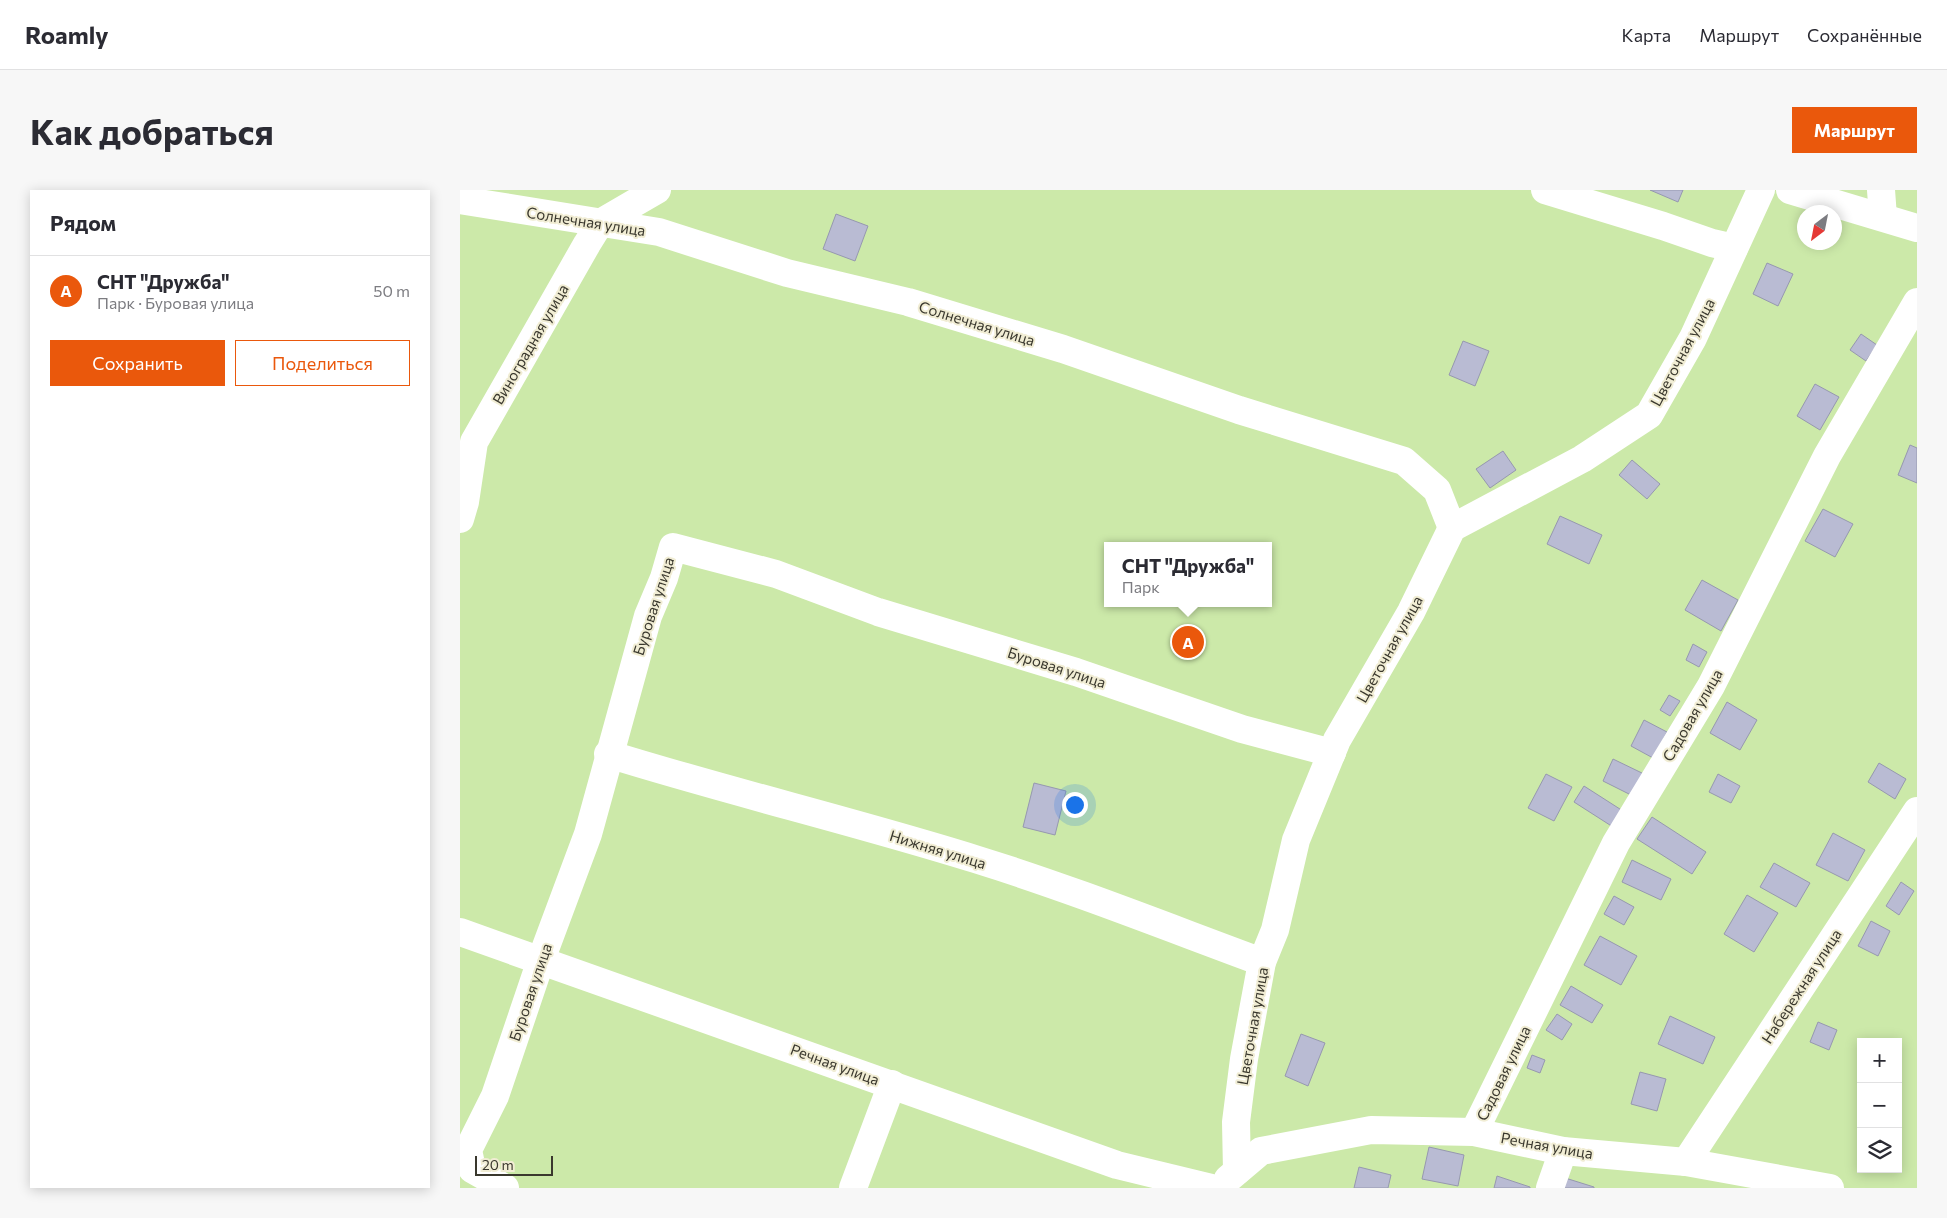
<!DOCTYPE html>
<html lang="ru">
<meta charset="utf-8">
<style>
:root{--surface:#fff;--page:#f7f7f7;--text:#2b2b33;--muted:#7c7c81;--line:#e1e1e2;--accent:#ea580c}
body{margin:0;font-family:Commissioner,sans-serif;background:var(--page);color:var(--text)}
.controls{position:absolute;right:15px;bottom:15px;display:grid;overflow:hidden;border-radius:0px;box-shadow:0 2px 12px #0003}
.controls button{width:45px;height:45px;display:grid;place-items:center;padding:0;border:0;border-bottom:1px solid var(--line);background:var(--surface);color:var(--text);font:25px sans-serif}
.compass{position:absolute;left:1337px;top:15px;width:45px;height:45px;border-radius:50%;background:var(--surface);box-shadow:0 2px 12px #0003;rotate:212deg}
.scale{position:absolute;left:15px;bottom:12px;width:78px;box-sizing:border-box;padding-left:5px;border:2px solid #3a382e;border-top:0;font-size:14px;line-height:18px;white-space:nowrap;color:#3a382e;-webkit-text-stroke:4px #f1edd4;paint-order:stroke}
.you{position:absolute;left:614px;top:614px;width:18px;height:18px;margin:-12px;border:4px solid #fff;border-radius:50%;background:#1a73e8;box-shadow:0 0 0 8px #1a73e833}
.badge{display:grid;place-items:center;width:32px;height:32px;border-radius:50%;background:var(--accent);color:#fff;font-size:16px;font-weight:700}
.pin{position:absolute;translate:-50% -50%;border:2px solid #fff;box-shadow:0 1px 5px #0006}
.popup{position:absolute;left:644px;top:352px;width:168px;height:65px;box-sizing:border-box;display:grid;place-content:center;border-radius:0px;background:var(--surface);filter:drop-shadow(0 1px 4px #0005);font-size:16px;white-space:nowrap;color:var(--muted)}
.popup b{font-size:19px;color:var(--text)}
.popup::after{content:'';position:absolute;left:50%;top:100%;margin-left:-10px;border:10px solid transparent;border-top-color:var(--surface)}
.list{margin:0;padding:0;list-style:none}
h2{display:flex;justify-content:space-between;align-items:center;height:65px;margin:0;padding:0 20px;font-size:21px}
h2 small{font-size:16px;font-weight:400;color:var(--muted)}
.list li{display:grid;grid-template-columns:32px 1fr auto;gap:15px;align-items:center;box-sizing:border-box;height:70px;padding:0 20px;border-top:1px solid var(--line)}
.list b{display:block;font-size:19px;white-space:nowrap}
.list p{margin:0;font-size:16px;white-space:nowrap;color:var(--muted)}
.list em{font-size:16px;font-style:normal;color:var(--muted)}
.actions{display:flex;gap:10px;padding:15px 20px}
.actions a{flex:1;padding:11px 0;border:1px solid var(--accent);border-radius:0px;text-align:center;font-size:18px;color:var(--accent)}
.actions .main{background:var(--accent);color:#fff}
.icon{flex:none;width:28px;height:28px;fill:none;stroke:currentColor;stroke-width:2;stroke-linecap:round;stroke-linejoin:round}
.map{position:relative;flex:none;width:1457px;height:998px;overflow:hidden;border-radius:0px}
header{display:flex;align-items:center;gap:30px;box-sizing:border-box;height:70px;padding:0 25px;background:var(--surface);border-bottom:1px solid var(--line)}
header strong{font-size:24px}
nav{display:flex;gap:28px;margin-inline-start:auto;font-size:18px}
.intro{display:flex;align-items:center;justify-content:space-between;box-sizing:border-box;height:120px;padding:0 30px}
h1{margin:0;font-size:35px}
.button{padding:12px 22px;border-radius:0px;background:var(--accent);color:#fff;font-size:18px;font-weight:700}
main{display:flex;gap:30px;padding:0 30px}
aside{flex:1;background:var(--surface);border-radius:0px;box-shadow:0 2px 12px #0003}
.map>svg:first-child{display:block}
.green{fill:#cce9a9;fill-rule:evenodd}
.building{fill:#b9bbd3;stroke:#9698af}
.lines{fill:none;stroke-linecap:round;stroke-linejoin:round}
.minor{stroke:#fff;stroke-width:28}
.labels{text-anchor:middle;dominant-baseline:central;stroke-width:4;stroke-linejoin:round;paint-order:stroke}
.street-label{font-size:15px;fill:#3a382e;stroke:#f1edd4}
</style>
<header>
<strong>Roamly</strong>
<nav><a>Карта</a><a>Маршрут</a><a>Сохранённые</a></nav>
</header>
<div class="intro"><h1>Как добраться</h1><a class="button">Маршрут</a></div>
<main>
<aside>
<h2>Рядом<small></small></h2>
<ul class="list">
<li><span class="badge">A</span><div><b>СНТ &quot;Дружба&quot;</b><p>Парк · Буровая улица</p></div><em>50 m</em></li>
</ul>
<div class="actions"><a class="main">Сохранить</a><a>Поделиться</a></div>
</aside>
<div class="map">
<svg width="1457" height="998" viewBox="0 0 1457 998">
<rect width="100%" height="100%" fill="#f1edd4"/>
<path class="green" d="M0,0H1457V998H0ZM1344,22H1374V52H1344ZM648,356H808V413H648ZM1401,852H1438V979H1401Z"/>
<g class="building">
<polygon points="1190,0 1223,0 1218,12"/>
<polygon points="376,24 408,36 395,71 363,59"/>
<polygon points="1307,73 1333,84 1318,116 1293,104"/>
<polygon points="1401,144 1417,155 1406,171 1390,160"/>
<polygon points="1003,151 1029,161 1015,196 989,185"/>
<polygon points="1355,194 1379,207 1360,240 1337,226"/>
<polygon points="1450,255 1457,258 1457,293 1438,285"/>
<polygon points="1043,261 1056,280 1030,298 1016,279"/>
<polygon points="1172,270 1200,294 1187,309 1159,285"/>
<polygon points="1363,319 1393,334 1375,367 1345,351"/>
<polygon points="1100,326 1142,345 1129,374 1087,354"/>
<polygon points="1242,390 1278,410 1261,441 1225,420"/>
<polygon points="1233,454 1247,462 1239,477 1226,470"/>
<polygon points="1209,505 1220,511 1210,526 1200,520"/>
<polygon points="1267,512 1297,530 1280,560 1250,543"/>
<polygon points="1184,530 1207,542 1193,568 1171,556"/>
<polygon points="1153,569 1184,584 1173,606 1143,591"/>
<polygon points="1419,573 1446,589 1435,609 1408,592"/>
<polygon points="1086,584 1112,597 1094,631 1068,618"/>
<polygon points="1258,584 1280,596 1271,613 1249,602"/>
<polygon points="574,593 606,601 595,645 563,637"/>
<polygon points="1124,596 1163,621 1153,637 1114,612"/>
<polygon points="1192,627 1246,662 1232,684 1177,649"/>
<polygon points="1373,643 1405,660 1388,691 1356,675"/>
<polygon points="1172,670 1211,689 1201,710 1162,692"/>
<polygon points="1314,673 1350,693 1336,717 1300,697"/>
<polygon points="1441,692 1454,701 1439,725 1426,716"/>
<polygon points="1287,705 1318,723 1294,762 1264,744"/>
<polygon points="1154,706 1174,717 1164,735 1144,724"/>
<polygon points="1411,731 1430,741 1418,766 1398,756"/>
<polygon points="1140,746 1177,766 1161,795 1124,775"/>
<polygon points="1111,796 1143,815 1132,833 1100,815"/>
<polygon points="1097,824 1112,834 1102,850 1086,840"/>
<polygon points="1210,826 1255,847 1243,874 1198,854"/>
<polygon points="1358,832 1377,840 1369,860 1350,852"/>
<polygon points="841,844 865,853 848,896 825,886"/>
<polygon points="1072,865 1085,870 1080,883 1067,878"/>
<polygon points="1180,882 1206,889 1197,921 1171,914"/>
<polygon points="969,957 1004,965 998,996 962,989"/>
<polygon points="899,977 931,985 928,998 894,998"/>
<polygon points="1037,986 1070,997 1070,998 1034,998"/>
<polygon points="1102,987 1134,997 1134,998 1099,998"/>
</g>
<g class="lines">
<g class="minor">
<polyline points="1085,0 1203,36 1252,53 1274,58"/>
<polyline points="1330,0 1457,38"/>
<polyline points="1421,0 1423,27"/>
<polyline points="0,10 199,42 327,83 448,112 603,159 779,220 944,271 977,300 992,338"/>
<polyline points="0,329 5,312 14,252 127,54 140,33 197,0"/>
<path d="M148,564C270,602 393,631 515,669C612,699 707,737 802,772"/>
<polyline points="0,742 657,975 752,998"/>
<polyline points="1014,942 1156,653 1251,496 1367,266 1457,112"/>
<polyline points="1226,972 1457,621"/>
<polyline points="777,981 776,932 784,869 802,772 815,740 836,650 877,550 951,422 992,338 1122,269 1189,225 1233,148 1301,0"/>
<polyline points="768,989 801,961 911,940 1014,942 1103,961 1226,972 1370,998"/>
<polyline points="45,998 12,979 8,960 35,906 81,770 128,644 188,426 204,388 213,357 316,384 418,422 616,482 782,539 872,563"/>
<polyline points="393,998 432,894"/>
<polyline points="1090,998 1103,961"/>
</g>
</g>
<g class="labels">
<g class="street-label">
<text transform="translate(126 31) rotate(9)">Солнечная улица</text>
<text transform="translate(517 133) rotate(17)">Солнечная улица</text>
<text transform="translate(70 154) rotate(-60)">Виноградная улица</text>
<text transform="translate(1222 162) rotate(-62)">Цветочная улица</text>
<text transform="translate(193 416) rotate(-72)">Буровая улица</text>
<text transform="translate(929 459) rotate(-61)">Цветочная улица</text>
<text transform="translate(597 477) rotate(18)">Буровая улица</text>
<text transform="translate(1232 525) rotate(-60)">Садовая улица</text>
<text transform="translate(478 659) rotate(17)">Нижняя улица</text>
<text transform="translate(1341 796) rotate(-57)">Набережная улица</text>
<text transform="translate(70 802) rotate(-71)">Буровая улица</text>
<text transform="translate(792 836) rotate(-80)">Цветочная улица</text>
<text transform="translate(375 874) rotate(20)">Речная улица</text>
<text transform="translate(1043 883) rotate(-64)">Садовая улица</text>
<text transform="translate(1087 955) rotate(10)">Речная улица</text>
</g>
</g>
</svg>
<div class="controls">
<button>+</button>
<button>−</button>
<button><svg class="icon" aria-label="layers" viewBox="0 0 24 24"><path d="M12 4l9 5-9 5-9-5zM3 14l9 5 9-5"/></svg></button>
</div>
<svg class="compass" viewBox="-18 -18 36 36"><path d="M0-13l5 13h-10z" fill="#e53935"/><path d="M0 13l5-13h-10z" fill="#7c7c81"/></svg>
<div class="scale">20 m</div>
<div class="you"></div>
<div class="pin badge" style="left:728px;top:452px">A</div>
<div class="popup"><b>СНТ &quot;Дружба&quot;</b>Парк</div>
</div>
</main>
